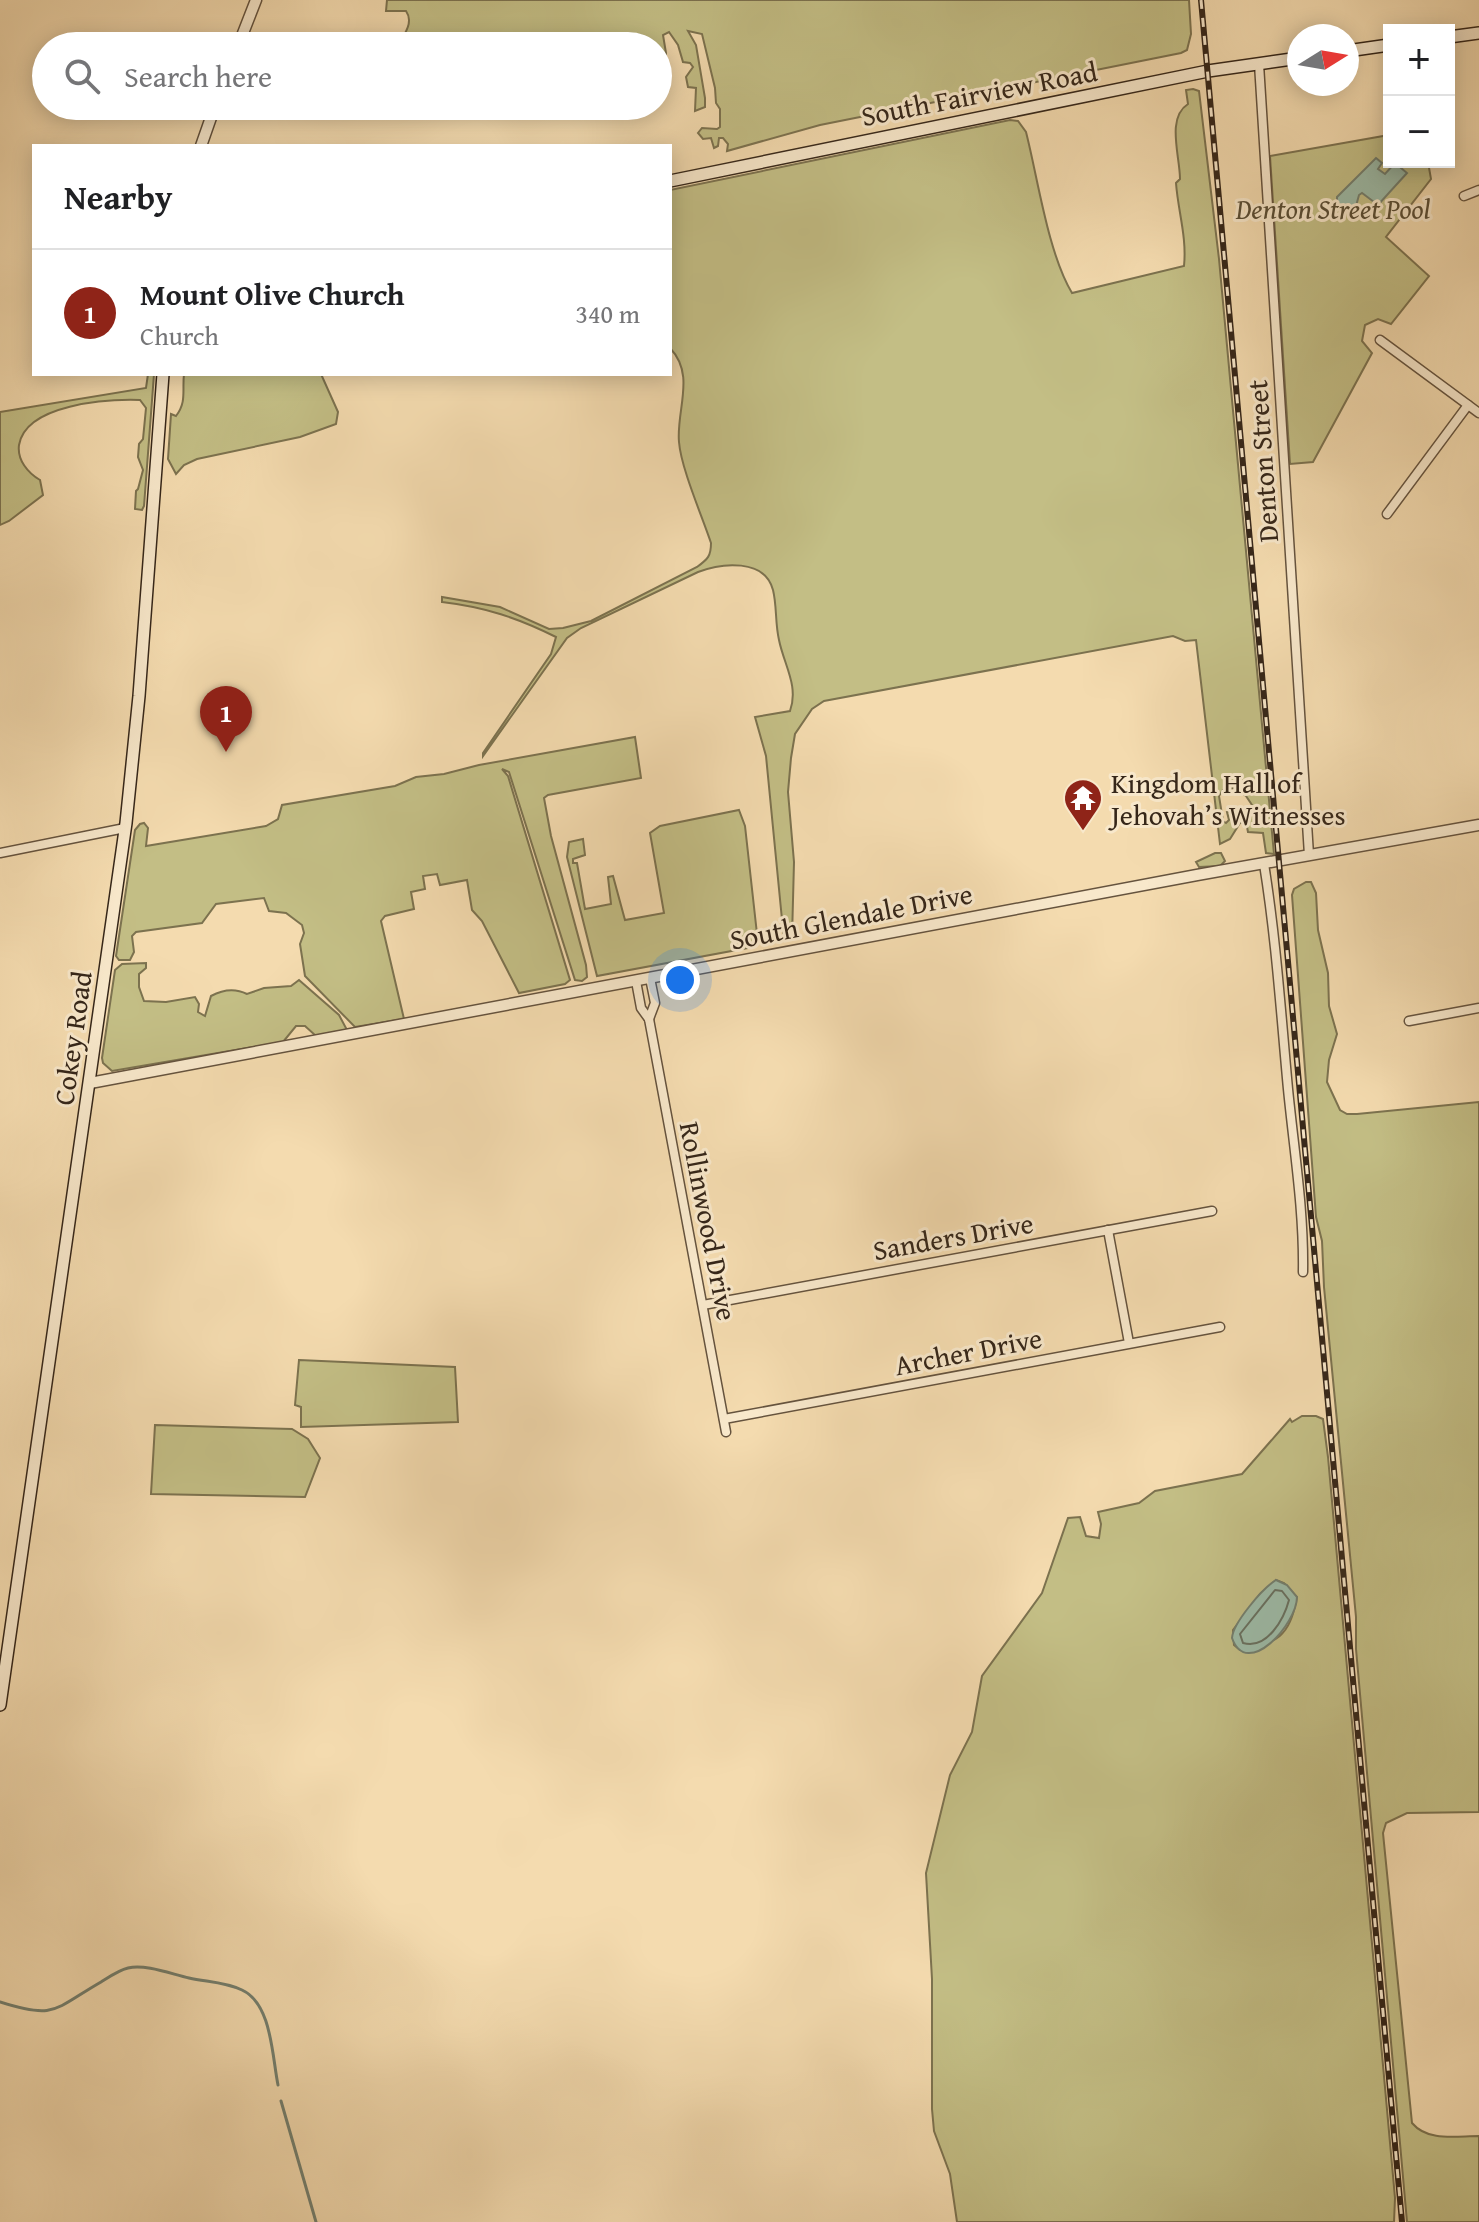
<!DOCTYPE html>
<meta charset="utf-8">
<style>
:root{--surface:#fff;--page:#f2f2f2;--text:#202124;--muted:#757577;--line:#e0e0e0;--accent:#8f2418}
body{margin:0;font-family:"Gentium Book Plus",serif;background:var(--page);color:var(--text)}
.controls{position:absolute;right:24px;top:24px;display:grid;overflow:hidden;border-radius:0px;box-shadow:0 4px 20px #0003}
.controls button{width:72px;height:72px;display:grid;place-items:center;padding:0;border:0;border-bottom:2px solid var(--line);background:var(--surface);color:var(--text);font:40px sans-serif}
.compass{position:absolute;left:1287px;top:24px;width:72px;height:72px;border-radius:50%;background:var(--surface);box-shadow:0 4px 20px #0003;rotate:79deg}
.you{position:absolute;left:680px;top:980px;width:28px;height:28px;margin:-20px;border:6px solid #fff;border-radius:50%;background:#1a73e8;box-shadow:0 0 0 12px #1a73e833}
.badge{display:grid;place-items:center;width:52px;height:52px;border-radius:50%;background:var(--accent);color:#fff;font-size:26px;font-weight:700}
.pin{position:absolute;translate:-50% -66px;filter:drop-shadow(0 2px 4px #0008)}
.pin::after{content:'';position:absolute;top:42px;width:28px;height:24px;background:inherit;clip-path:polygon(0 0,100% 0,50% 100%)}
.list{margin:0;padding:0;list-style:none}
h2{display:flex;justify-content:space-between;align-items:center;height:104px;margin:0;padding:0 32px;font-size:34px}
h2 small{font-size:26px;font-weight:400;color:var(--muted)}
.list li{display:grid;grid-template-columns:52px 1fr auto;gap:24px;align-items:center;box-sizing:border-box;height:128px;padding:0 32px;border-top:2px solid var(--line)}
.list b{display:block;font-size:30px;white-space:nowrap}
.list p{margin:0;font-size:26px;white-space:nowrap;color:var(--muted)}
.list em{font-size:26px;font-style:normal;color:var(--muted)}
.icon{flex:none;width:44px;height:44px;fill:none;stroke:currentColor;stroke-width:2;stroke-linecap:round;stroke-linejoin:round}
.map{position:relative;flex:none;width:1479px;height:2222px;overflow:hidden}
.search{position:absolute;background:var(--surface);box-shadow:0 4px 20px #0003;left:32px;top:32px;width:640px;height:88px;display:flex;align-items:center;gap:20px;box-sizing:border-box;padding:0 28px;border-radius:44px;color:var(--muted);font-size:30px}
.panel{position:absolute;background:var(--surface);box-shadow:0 4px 20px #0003;left:32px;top:144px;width:640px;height:232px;border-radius:0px}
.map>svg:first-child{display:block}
.green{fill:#c3be85;stroke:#7c724f;stroke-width:2;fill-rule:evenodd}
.water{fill:#9cbba8;stroke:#737f6f;stroke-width:2}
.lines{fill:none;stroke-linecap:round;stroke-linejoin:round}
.shore{stroke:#687060;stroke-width:2}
.stream{stroke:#737f6f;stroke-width:3}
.minor-casing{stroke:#65533e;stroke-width:11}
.tertiary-casing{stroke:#65533e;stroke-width:13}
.secondary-casing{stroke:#352619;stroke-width:14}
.minor{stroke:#f8e8cb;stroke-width:8}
.tertiary{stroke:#f8e8cb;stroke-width:10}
.secondary{stroke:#f8e8cb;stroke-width:11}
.rail-casing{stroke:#352619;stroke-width:6}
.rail{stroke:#f8e8cb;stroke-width:3;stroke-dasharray:9;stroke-linecap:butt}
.labels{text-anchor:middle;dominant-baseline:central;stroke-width:6;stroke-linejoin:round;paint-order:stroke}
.street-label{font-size:28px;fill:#352619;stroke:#f8e8cb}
.park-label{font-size:28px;font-style:italic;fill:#584c34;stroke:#f8e8cb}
.poi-label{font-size:28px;fill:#352619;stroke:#f8e8cb;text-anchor:start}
</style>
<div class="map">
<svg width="1479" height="2222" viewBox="0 0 1479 2222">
<rect width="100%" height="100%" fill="#f4dbaf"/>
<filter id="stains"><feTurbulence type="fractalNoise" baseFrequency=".0025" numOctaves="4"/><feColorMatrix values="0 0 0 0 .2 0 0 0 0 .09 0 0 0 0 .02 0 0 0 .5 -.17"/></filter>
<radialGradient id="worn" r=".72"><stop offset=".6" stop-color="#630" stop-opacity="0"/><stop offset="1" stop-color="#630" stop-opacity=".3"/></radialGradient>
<g class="green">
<path d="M387,0H1189L1191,34L1187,50L1181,53L820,125L727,151L728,144L723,138H719L718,146L714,148L711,138L703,139L698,133L702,128L717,129L720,127V109L716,103L715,88L702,34L688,31L696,45L705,98V107L695,111L696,88L688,87L686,77L693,67L690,63L683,62L678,45L669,32L663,35L666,53L664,73L658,77V46H644L642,36C631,30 617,38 604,38C586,39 569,38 552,35V46H443L441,42L404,35C409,27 411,18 406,11H386Z"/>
<path d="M1193,89L1199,91L1219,259L1274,854L1266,853L1263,833L1248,832L1246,822L1240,823L1230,839L1220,844L1196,640L1185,641L1173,636L824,701L812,709L795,734L791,758L788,792L794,862L792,938L784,940L766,756L755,717L790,711C799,686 784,665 779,640C775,623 777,606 773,590C765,558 721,563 698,572L581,628L567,638L483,756V753L551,654L556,637C518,618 485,607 442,602V597L500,607L549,629L563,628L591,621L697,567C708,559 711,556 711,543C702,516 681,468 679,442C676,410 696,375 670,348V190L1010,120L1018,121L1026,132C1038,179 1048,253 1072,293L1184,266C1187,237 1178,211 1176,183L1180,179C1180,156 1166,118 1188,104L1186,90ZM1234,788L1246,796L1252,805L1250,808L1227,812L1229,820L1226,823L1223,821L1219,796L1223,790Z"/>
<polygon points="1389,135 1389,162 1428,162 1431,179 1386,237 1429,276 1391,324 1378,319 1365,325 1362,341 1372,353 1313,462 1290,464 1270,156"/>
<path d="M148,374H154L144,506L142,510L135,509L136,491L138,489L143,470L138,457L139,444L143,439L146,408L140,400C107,399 26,404 19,445C17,460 28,473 40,480L43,495L9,521L0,525V412L146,388Z"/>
<path d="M184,374H321L338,412L336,424L300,437L197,459L184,465L176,474L168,459L171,414L176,416C187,402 182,390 184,374Z"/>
<polygon points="635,737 641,778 548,795 544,798 551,836 586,965 587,977 582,981 575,980 509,772 502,769 508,776 570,980 565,984 519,993 482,921 472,910 467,880 440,885 437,874 423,876 425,889 411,892 414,909 385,916 381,921 404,1019 355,1027 305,976 300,944 304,933 302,925 286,913 269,911 264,898 216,904 202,923 136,932 132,936 134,952 130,960 119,960 116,956 135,830 140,824 144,823 148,828 146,846 266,826 278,819 282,805 395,786 416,777 444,774 479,765"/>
<polygon points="739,810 745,826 758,943 753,947 597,976 567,857 569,842 583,839 585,855 573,859 573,863 577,863 585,909 611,904 608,877 613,876 625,920 664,913 650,833 660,826"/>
<polygon points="1215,853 1221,853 1225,861 1220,866 1199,867 1196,862"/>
<path d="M1306,882H1311L1316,893L1318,930L1328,973L1329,1006L1337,1034L1329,1060L1327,1082L1340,1110L1347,1114H1357L1479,1102V1812L1407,1813L1386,1823L1383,1833L1412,2123C1428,2142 1456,2136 1479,2136V2222H1407L1356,1649V1617L1324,1287L1322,1241L1316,1217L1292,895L1294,889Z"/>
<path d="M146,963V968L139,974V987L144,1001L166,1002L195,997L199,1004L198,1012L205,1016L211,996C224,989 235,988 247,994L264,988L291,986L299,980L339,1015L347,1030L316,1036L305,1026H296L283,1042L112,1071L103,1063L102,1058L115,970L122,964Z"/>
<polygon points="299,1360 455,1367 458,1422 301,1427 301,1407 295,1405"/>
<path d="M1302,1416H1316L1323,1419L1328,1457L1395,2198L1394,2222H957L950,2174L934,2131L932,2109V1979L926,1873L950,1775L972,1732L982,1676L1042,1593L1068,1518L1080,1517L1086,1536L1099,1538L1101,1524L1098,1512L1139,1503L1155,1491L1242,1474L1290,1419L1292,1422ZM1276,1580L1284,1583L1297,1597C1289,1638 1278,1642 1240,1650L1234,1645L1233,1630L1260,1594Z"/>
<polygon points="155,1425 292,1429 308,1439 320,1458 305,1497 151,1494"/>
</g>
<g class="water">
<polygon points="1376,158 1382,163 1378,169 1385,174 1395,163 1407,173 1378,205 1362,193 1359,195 1356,206 1348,211 1339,206 1337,202 1337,197"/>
<path d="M1276,1580L1287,1585L1297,1597C1297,1624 1247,1680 1232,1638C1233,1623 1262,1589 1276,1580Z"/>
</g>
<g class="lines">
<path class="shore" d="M1275,1590L1282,1591L1289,1600C1284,1619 1267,1650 1243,1643L1240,1634Z"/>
<g class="stream">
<path d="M0,2002C56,2020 54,2009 101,1982C109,1977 119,1970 128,1968C146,1964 171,1974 189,1978C207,1982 225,1982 242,1990C272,2004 272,2056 278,2085"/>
<polyline points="281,2101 316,2222"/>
</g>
<g class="minor-casing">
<g id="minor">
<polyline points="1259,64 1309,855"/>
<polyline points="1464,196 1479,190"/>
<polyline points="1380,340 1479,413"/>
<polyline points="1387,514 1468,405"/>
<polyline points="0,853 125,828"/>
<path d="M1264,864C1276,938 1281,1014 1288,1089C1294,1150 1304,1210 1303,1272"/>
<polyline points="636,981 641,1008 649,1019 726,1432"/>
<polyline points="649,1019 655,1003 650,978"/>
<polyline points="1409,1021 1479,1008"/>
<polyline points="1108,1230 1129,1343"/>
<polyline points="703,1305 1212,1211"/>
<polyline points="724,1419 1220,1327"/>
</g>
</g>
<g class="tertiary-casing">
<g id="tertiary">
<polyline points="238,46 256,0"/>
<polyline points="201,146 215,106"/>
<polyline points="90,1083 1197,875 1479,825"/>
</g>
</g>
<g class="secondary-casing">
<g id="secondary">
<polyline points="1449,37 1479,33"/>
<polyline points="1347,51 1389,45"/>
<polyline points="670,181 1208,71 1299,58"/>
<polyline points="0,1705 126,823 139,696 163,374"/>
</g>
</g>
<use href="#minor" class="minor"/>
<use href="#tertiary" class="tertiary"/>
<use href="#secondary" class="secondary"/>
<g class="rail-casing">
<polyline id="rail" points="1201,0 1402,2222"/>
</g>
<use href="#rail" class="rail"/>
</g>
<defs>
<g id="temple-pin" transform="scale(2)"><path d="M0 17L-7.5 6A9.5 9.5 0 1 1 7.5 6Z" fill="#8f2418" stroke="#f8e8cb"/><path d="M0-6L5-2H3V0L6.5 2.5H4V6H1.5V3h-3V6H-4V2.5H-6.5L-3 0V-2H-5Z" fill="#fff"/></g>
</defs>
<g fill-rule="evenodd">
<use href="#temple-pin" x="1083" y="798"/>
</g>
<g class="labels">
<g class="street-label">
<text transform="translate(979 93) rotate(-11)">South Fairview Road</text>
<text transform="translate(1262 461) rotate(-94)">Denton Street</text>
<text transform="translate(851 916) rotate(-11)">South Glendale Drive</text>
<text transform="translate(72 1038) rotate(-82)">Cokey Road</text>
<text transform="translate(709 1221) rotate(79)">Rollinwood Drive</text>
<text transform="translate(953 1236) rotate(-10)">Sanders Drive</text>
<text transform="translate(968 1351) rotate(-11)">Archer Drive</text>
</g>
<g class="park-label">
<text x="1333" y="208">Denton Street Pool</text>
</g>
<g class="poi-label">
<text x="1111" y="782">Kingdom Hall of<tspan x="1111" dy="32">Jehovah’s Witnesses</tspan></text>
</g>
</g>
<rect width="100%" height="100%" filter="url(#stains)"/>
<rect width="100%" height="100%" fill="url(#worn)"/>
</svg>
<div class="controls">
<button>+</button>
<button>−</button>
</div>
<svg class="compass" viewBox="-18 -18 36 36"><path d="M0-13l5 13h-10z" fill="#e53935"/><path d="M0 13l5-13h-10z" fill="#757577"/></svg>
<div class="you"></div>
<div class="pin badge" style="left:226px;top:752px">1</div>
<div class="search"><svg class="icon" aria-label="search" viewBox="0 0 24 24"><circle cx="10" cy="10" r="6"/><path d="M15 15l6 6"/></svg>Search here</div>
<section class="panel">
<h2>Nearby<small></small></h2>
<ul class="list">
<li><span class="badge">1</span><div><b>Mount Olive Church</b><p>Church</p></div><em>340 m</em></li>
</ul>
</section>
</div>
